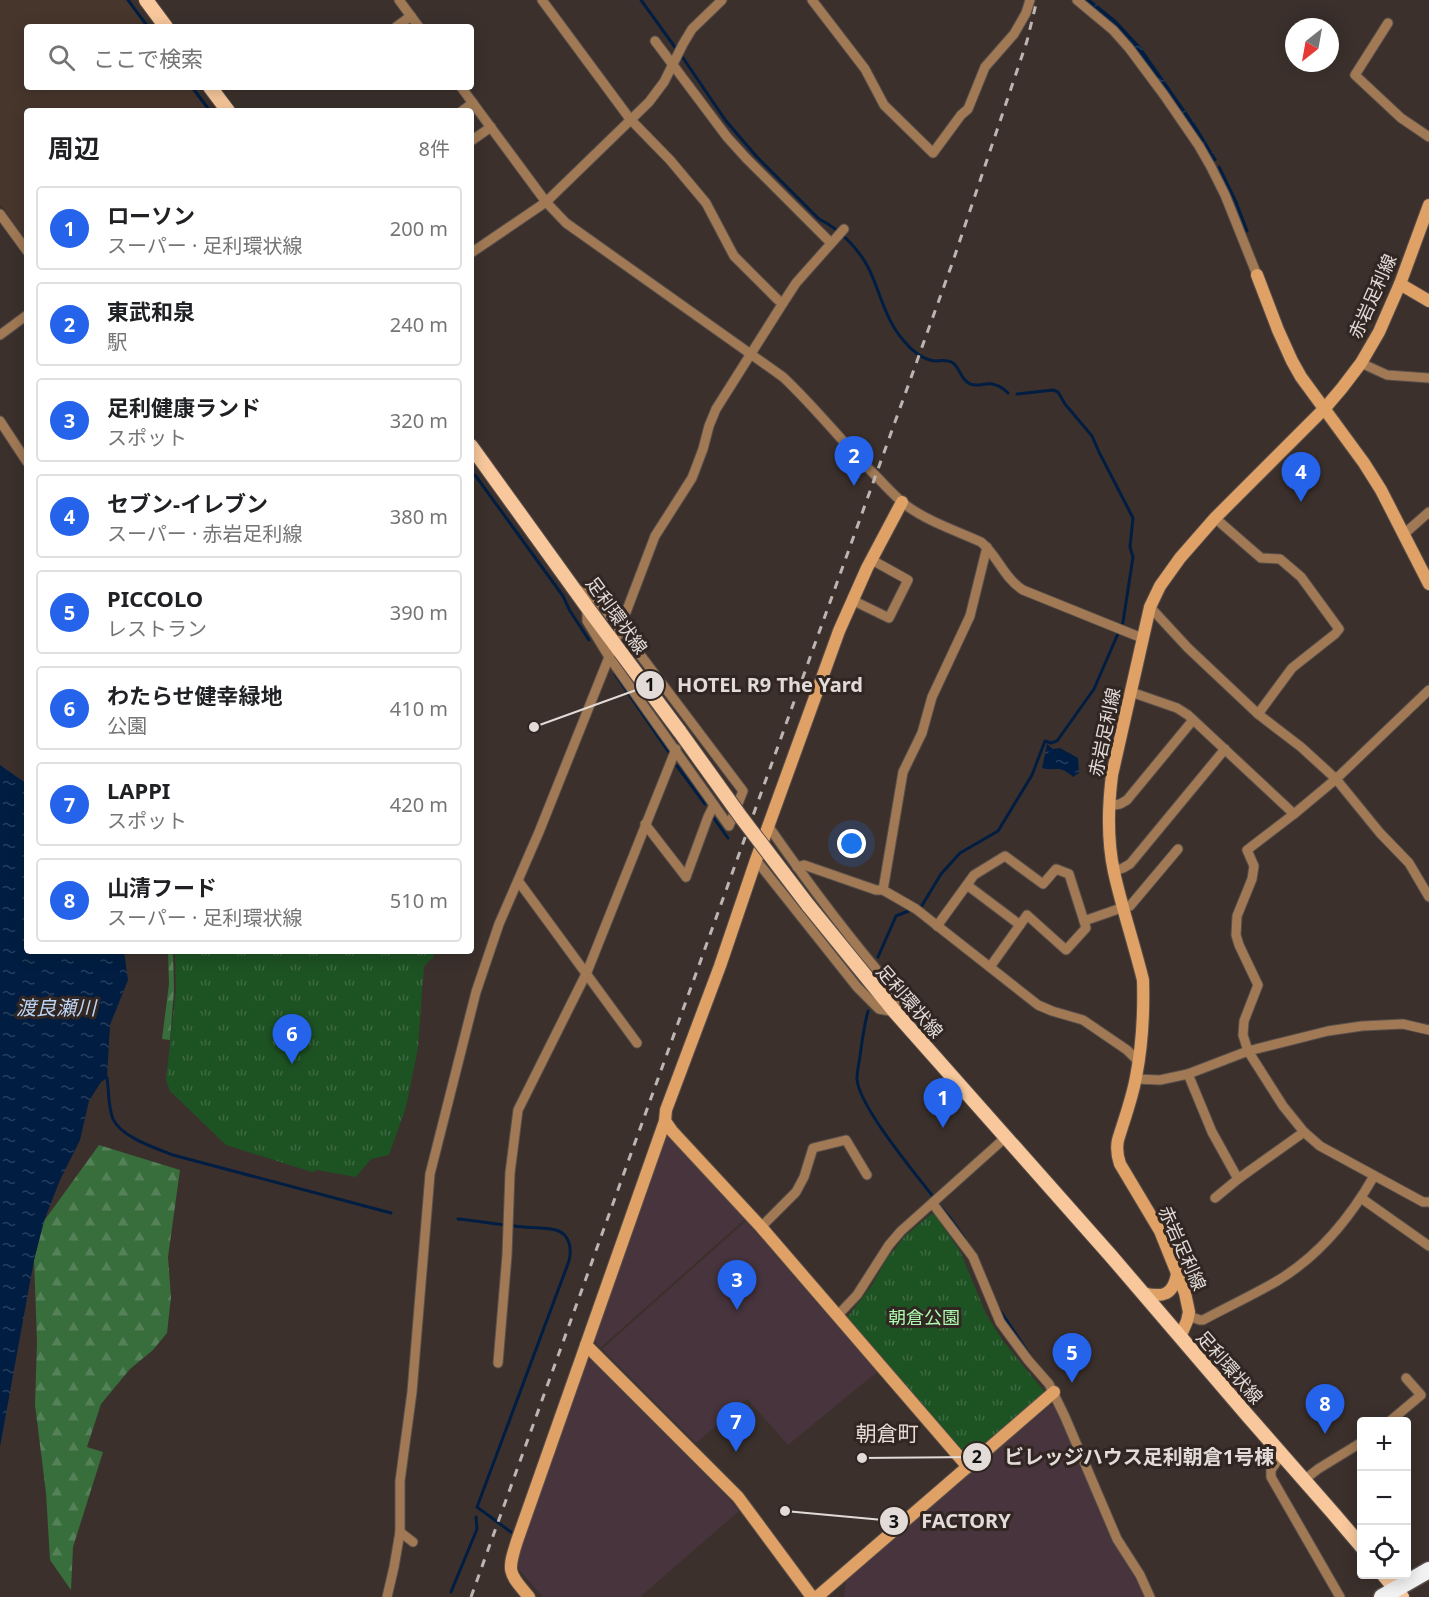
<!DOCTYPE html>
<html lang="ja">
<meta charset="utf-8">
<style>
:root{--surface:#fff;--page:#f2f2f2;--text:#202124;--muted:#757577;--line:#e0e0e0;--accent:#2563eb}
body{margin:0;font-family:"Noto Sans","Noto Sans JP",sans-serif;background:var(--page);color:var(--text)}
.controls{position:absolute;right:18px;bottom:18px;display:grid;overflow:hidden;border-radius:6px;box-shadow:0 3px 15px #0003}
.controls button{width:54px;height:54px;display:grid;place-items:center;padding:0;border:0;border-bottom:2px solid var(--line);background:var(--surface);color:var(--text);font:30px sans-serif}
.compass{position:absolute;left:1285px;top:18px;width:54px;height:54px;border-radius:50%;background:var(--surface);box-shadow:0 3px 15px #0003;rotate:211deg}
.you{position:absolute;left:852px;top:844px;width:21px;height:21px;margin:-15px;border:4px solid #fff;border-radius:50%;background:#1a73e8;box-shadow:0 0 0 9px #1a73e833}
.badge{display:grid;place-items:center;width:39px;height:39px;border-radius:50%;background:var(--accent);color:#fff;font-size:20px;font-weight:700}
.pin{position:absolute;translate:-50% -50px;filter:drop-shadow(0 2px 3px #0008)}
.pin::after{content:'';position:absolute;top:32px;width:21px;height:18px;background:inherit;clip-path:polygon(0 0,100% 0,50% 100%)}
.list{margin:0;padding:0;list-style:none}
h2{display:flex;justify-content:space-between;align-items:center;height:78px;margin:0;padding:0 24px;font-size:26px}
h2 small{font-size:20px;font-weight:400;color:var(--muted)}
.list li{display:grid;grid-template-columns:39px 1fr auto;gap:18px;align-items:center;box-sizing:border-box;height:84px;margin:0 12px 12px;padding:0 12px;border:2px solid var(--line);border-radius:6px}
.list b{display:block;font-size:22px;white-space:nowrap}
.list p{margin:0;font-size:20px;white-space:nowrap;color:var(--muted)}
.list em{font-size:20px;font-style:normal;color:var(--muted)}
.icon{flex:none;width:33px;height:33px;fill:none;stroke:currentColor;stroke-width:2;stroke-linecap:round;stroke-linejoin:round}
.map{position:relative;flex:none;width:1429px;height:1597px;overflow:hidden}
.search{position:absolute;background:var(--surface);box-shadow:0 3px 15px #0003;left:24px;top:24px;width:450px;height:66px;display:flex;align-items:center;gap:15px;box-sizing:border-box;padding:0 21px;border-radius:6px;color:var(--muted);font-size:22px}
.panel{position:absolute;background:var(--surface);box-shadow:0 3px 15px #0003;left:24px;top:108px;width:450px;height:846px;border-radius:6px}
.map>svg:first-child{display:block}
.commercial{fill:#47343c}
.education{fill:#47362c}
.forest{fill:url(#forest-firs)}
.park{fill:url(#park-tufts)}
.water{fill:url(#water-ripples)}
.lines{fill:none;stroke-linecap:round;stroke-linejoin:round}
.stream{stroke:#011e42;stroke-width:3}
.street-casing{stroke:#594f4b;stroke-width:11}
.secondary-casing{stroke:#594f4b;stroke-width:14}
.primary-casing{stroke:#594f4b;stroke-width:16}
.highway-casing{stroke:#594f4b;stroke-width:19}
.street{stroke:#a17a55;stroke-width:9}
.secondary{stroke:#dfa165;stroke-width:12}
.primary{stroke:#f8c89c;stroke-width:14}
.highway{stroke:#f2f2f2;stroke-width:16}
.rail{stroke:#bdb5b2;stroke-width:3;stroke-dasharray:8 8;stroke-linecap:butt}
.primary-bridge-casing{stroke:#594f4b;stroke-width:16;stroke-linecap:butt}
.primary-bridge{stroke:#f8c89c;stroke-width:14}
.labels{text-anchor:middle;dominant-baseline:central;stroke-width:6;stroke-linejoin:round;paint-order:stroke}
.street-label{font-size:18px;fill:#e2dbd8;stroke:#312622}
.park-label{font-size:18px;fill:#adfbb0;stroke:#312622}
.water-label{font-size:20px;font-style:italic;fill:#bdd5f4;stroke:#312622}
.quarter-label{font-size:21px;fill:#e8dad4;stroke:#312622}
.leader{fill:none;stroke:#e2dbd8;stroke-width:2}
.callout-dot{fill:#e2dbd8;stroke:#312622;stroke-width:2}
.mark-label{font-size:18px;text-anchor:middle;font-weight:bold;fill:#111}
.callout-label{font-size:20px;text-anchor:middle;font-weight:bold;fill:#e2dbd8;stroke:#312622;stroke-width:6;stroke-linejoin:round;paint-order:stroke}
</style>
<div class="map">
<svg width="1429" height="1597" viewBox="0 0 1429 1597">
<defs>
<pattern id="forest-firs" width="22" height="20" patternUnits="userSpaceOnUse" patternTransform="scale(1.5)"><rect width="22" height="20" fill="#386d3c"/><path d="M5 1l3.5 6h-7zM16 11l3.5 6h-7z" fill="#548157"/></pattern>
<pattern id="park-tufts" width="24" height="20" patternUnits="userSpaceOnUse" patternTransform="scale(1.5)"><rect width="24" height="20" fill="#1d5223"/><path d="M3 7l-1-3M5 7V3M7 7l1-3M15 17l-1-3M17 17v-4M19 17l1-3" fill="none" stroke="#3e6a42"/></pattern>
<pattern id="water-ripples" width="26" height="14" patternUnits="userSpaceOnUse" patternTransform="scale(1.5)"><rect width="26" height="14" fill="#011e42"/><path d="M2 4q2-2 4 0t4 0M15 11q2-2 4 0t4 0" fill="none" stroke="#263e5d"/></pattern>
</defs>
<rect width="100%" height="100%" fill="#3b302c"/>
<g class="commercial">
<polygon points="668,1136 671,1137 745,1219 600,1348 596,1343 594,1337 666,1137"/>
<polygon points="746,1221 877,1372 788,1445 747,1399 696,1443 602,1349"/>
<polygon points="587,1361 592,1361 730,1500 739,1511 640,1597 543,1597 517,1567 516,1563 516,1559"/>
<polygon points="1048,1405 1054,1406 1114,1544 1134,1576 1145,1597 844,1597 846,1579"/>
</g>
<polygon class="education" points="0,0 127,0 147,27 27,27 27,87 191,87 208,111 27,111 27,241 0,204"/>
<g class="forest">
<polygon points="168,951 173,951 174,990 170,1040 162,1039 169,984"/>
<polygon points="99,1145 180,1170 168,1257 171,1297 167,1333 153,1350 130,1369 101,1404 87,1447 103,1452 73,1547 71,1590 50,1560 46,1493 35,1405 37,1341 34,1260 44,1221"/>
</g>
<g class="park">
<polygon points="175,951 434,951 434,956 424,966 418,1048 406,1107 389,1155 371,1159 356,1177 317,1170 312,1172 226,1145 170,1091 166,1080 176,990"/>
<polygon points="931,1214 934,1214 960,1251 986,1314 1003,1341 1044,1391 1042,1395 970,1455 964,1454 846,1319 872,1285 886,1260 905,1236"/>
</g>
<g class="water">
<polygon points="1079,0 1091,0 1116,20 1141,47 1197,127 1217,160 1212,163 1161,88"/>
<path d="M1047,744L1053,749L1060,748L1078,758L1079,773L1073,777C1058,764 1058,772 1042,768Z"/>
<polygon points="0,765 27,784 27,951 124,951 128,980 110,1025 107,1078 101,1082 89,1101 80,1140 60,1180 44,1221 34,1260 0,1447"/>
</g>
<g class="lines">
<g class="stream">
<polyline points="128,0 148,27"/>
<polyline points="641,0 677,50"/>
<path d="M681,55L726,121L757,157L819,219C838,228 858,248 868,267C881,293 884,318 904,341C911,350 923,360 935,361C940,361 947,359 953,363C960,368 961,380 970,384C978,387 984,383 992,384C998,385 1004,389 1008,393"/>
<polyline points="192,87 210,111"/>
<polyline points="1219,167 1236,202 1247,231"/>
<polyline points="475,475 563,596 570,611 589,640"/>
<polyline points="615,674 670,754"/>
<polyline points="677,766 705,804"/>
<polyline points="713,817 728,838"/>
<polyline points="918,908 921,907 941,874 960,853 998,831 1032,775 1045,741 1051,743 1057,741 1094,689 1123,622 1133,557 1130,547 1133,518 1099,452 1092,436 1065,404 1058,392 1053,390 1017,394"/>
<polyline points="878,957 896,916 911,910"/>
<path d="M868,1011C864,1026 862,1041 860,1056C859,1063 857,1072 857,1079C859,1107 916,1174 934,1198"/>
<path d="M105,1075L107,1078C109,1091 108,1107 113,1119C121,1137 155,1148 173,1155L391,1213"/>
<polyline points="938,1204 950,1218 965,1239"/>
<path d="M458,1219C477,1221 495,1224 514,1226C526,1228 545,1227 556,1230C570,1234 572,1249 569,1261L477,1507L511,1532"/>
<polyline points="999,1309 1029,1354"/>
<polyline points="451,1592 477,1529 476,1517"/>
</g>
<g class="street-casing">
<g id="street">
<polyline points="399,0 419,27"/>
<polyline points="542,0 630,119 670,160 706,203 734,256 778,300 783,303"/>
<polyline points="812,0 865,69 884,105 933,153 961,115 968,109 985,67 1014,34 1026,13 1030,0"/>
<polyline points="1077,0 1113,30 1129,48 1164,95 1199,146 1211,167 1225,195 1257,275"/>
<polyline points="1388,23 1355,75 1401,118 1429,137"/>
<polyline points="396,27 411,16"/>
<polyline points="655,41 727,137 746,158 831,243"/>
<path d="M461,87L546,202L566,223L783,377C816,408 843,443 874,474C885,485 895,497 907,506C929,522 957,531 981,542C998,556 1003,577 1023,590L1142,638"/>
<polyline points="462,111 473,103"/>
<polyline points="471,141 491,127"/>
<polyline points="0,214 27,251"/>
<polyline points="471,253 546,202 649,102 664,82 683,44 692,29 722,0"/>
<polyline points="0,335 27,315"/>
<polyline points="1361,363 1387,375 1429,378"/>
<polyline points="0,421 27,462"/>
<polyline points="1215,518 1261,558 1280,559 1301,577 1339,629 1335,634 1292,668 1258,714"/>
<polyline points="1404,534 1429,512"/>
<polyline points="575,588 596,599 620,628 743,791 729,826 609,657 587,621 587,609"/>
<polyline points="852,600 889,618 908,580 872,560"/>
<polyline points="1150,607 1188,648 1258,714 1301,747 1336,779 1380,833 1409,863 1429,897"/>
<polyline points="1429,690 1336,779 1294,814 1247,850 1254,866 1252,879 1237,916 1236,935 1239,945 1258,985 1244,1021 1243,1035 1248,1051 1283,1106 1304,1132 1320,1146 1423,1202 1429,1202"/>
<polyline points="1131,692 1177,708 1188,715 1294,814"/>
<polyline points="1109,806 1120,804 1127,800 1193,720"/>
<polyline points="645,824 686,877"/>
<path d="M756,860L857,987L879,1009L895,1012L899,1000L894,990C849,938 808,883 769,827"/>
<polyline points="797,867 804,865 876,890 883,890 916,909 1038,1005 1052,1011 1083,1020 1127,1050 1138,1061"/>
<polyline points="1114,871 1123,868 1130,864 1225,749"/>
<polyline points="686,877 708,817 714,805"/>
<polyline points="519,882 637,1043"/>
<polyline points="967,885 1020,925"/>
<polyline points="883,890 903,772 922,733 932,697 970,616 987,547"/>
<polyline points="937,926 974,875 1005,856 1043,884 1056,869 1069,874 1084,921"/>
<polyline points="990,967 1027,915 1066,950 1086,928 1084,921 1124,907 1130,906 1178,849"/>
<polyline points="1188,1074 1212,1132 1238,1179 1215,1198"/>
<polyline points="1136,1079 1160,1080 1188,1074 1248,1051 1328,1031 1362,1026 1403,1024 1429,1030"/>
<polyline points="1238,1179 1304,1132"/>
<polyline points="1361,1198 1429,1246"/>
<polyline points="933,1204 973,1257 1000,1322 1028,1360 1049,1384 1065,1417 1117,1539 1140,1575 1150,1597"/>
<polyline points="761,1227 796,1192 804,1177 813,1148 846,1140 867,1175"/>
<polyline points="837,1316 857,1295 889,1245 901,1231 1006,1137"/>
<path d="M1189,1316L1200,1320H1203C1227,1307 1253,1295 1277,1281C1319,1256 1350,1218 1374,1176"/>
<polyline points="498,1363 507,1255 510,1173 518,1110 587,972 676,749"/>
<polyline points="1389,1422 1421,1395 1406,1378"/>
<polyline points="1282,1454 1271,1470 1271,1477 1340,1597"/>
<polyline points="1304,1480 1318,1469 1362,1442"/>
<polyline points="400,1532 413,1542"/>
<polyline points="387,1597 394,1567 400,1532 400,1481 412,1392 430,1174 476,992 499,924 539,832 609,657 655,536 692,478 703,449 709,426 716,409 783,303 796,283 844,229"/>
</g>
</g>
<g class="secondary-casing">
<g id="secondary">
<polyline points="1257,275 1278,330 1292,361 1301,377 1364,463 1381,490 1429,584"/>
<polyline points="1400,284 1429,301"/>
<polyline points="665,1121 672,1131 761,1227 968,1467"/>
<path d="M1143,1293C1163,1298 1173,1295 1177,1274"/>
<path d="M1180,1337L1187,1321L1189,1312L1185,1293L1160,1231L1120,1164C1117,1155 1116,1149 1118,1140C1124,1120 1132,1099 1136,1077C1142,1046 1144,1012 1143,980C1134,944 1122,908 1114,872C1107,840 1108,807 1112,775L1150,607L1160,586L1180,558L1215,518L1325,408L1342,388L1361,363L1379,332L1400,284L1429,205"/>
<polyline points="586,1345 738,1497 812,1597"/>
<path d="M529,1597C508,1572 507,1572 517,1541L665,1121L666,1110L720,966L756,860L839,631L867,568L902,502"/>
<polyline points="817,1597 1054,1392"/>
</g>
</g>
<g class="primary-casing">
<g id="primary">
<polyline points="146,0 166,27"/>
<polyline points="210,87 228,111"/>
<polyline points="471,446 587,607 680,732"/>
<polyline points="808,905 895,1012 1111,1256 1248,1416 1333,1513 1362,1547"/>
<polyline points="1383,1574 1402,1597"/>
</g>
</g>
<g class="highway-casing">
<polyline id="highway" points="1382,1597 1429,1570"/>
</g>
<use href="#street" class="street"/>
<use href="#secondary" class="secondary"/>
<use href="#primary" class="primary"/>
<use href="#highway" class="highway"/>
<polyline class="rail" points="471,1597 952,264 1027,41 1037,0"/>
<g class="primary-bridge-casing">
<polyline id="primary-bridge" points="680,732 741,817 808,905"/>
</g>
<use href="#primary-bridge" class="primary-bridge"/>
</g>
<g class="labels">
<g class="street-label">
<text transform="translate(1372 296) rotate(-66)">赤岩足利線</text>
<text transform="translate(617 615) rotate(54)">足利環状線</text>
<text transform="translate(1104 732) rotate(-78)">赤岩足利線</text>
<text transform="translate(910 1001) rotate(49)">足利環状線</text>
<text transform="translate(1183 1248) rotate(66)">赤岩足利線</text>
<text transform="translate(1230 1367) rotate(49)">足利環状線</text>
</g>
<g class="park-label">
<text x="924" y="1317">朝倉公園</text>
</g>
<g class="water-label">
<text x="56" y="1007">渡良瀬川</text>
</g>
<g class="quarter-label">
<text x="887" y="1433">朝倉町</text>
</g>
</g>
<path class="leader" d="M534 727L650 685M862 1458L977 1457M785 1511L894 1521"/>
<g class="callout-dot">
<circle cx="534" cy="727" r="6"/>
<circle cx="862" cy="1458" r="6"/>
<circle cx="785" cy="1511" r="6"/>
<circle cx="650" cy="685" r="15"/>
<circle cx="977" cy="1457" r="15"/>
<circle cx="894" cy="1521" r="15"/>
</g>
<g class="mark-label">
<text x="650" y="691">1</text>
<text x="977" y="1463">2</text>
<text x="894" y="1528">3</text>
</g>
<g class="callout-label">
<text x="770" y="692">HOTEL R9 The Yard</text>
<text x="1139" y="1464">ビレッジハウス足利朝倉1号棟</text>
<text x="966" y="1528">FACTORY</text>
</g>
</svg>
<div class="controls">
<button>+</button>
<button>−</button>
<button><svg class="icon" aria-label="locate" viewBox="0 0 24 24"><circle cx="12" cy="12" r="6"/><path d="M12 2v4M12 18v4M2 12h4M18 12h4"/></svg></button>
</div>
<svg class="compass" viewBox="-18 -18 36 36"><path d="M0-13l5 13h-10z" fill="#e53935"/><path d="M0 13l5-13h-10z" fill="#757577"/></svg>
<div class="you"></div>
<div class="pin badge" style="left:943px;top:1128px">1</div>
<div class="pin badge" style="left:854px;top:486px">2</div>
<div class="pin badge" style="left:737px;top:1310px">3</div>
<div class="pin badge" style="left:1301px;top:502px">4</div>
<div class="pin badge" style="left:1072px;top:1383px">5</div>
<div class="pin badge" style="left:292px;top:1064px">6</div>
<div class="pin badge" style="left:736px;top:1452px">7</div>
<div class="pin badge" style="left:1325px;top:1434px">8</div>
<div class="search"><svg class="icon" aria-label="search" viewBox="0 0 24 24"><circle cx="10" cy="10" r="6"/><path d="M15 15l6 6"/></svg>ここで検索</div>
<section class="panel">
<h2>周辺<small>8件</small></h2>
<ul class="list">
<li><span class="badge">1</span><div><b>ローソン</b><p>スーパー · 足利環状線</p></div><em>200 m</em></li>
<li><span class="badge">2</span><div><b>東武和泉</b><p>駅</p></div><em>240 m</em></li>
<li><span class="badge">3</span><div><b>足利健康ランド</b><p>スポット</p></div><em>320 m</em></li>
<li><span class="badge">4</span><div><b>セブン-イレブン</b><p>スーパー · 赤岩足利線</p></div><em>380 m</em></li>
<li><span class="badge">5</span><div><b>PICCOLO</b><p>レストラン</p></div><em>390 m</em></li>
<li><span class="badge">6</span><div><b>わたらせ健幸緑地</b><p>公園</p></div><em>410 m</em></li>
<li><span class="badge">7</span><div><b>LAPPI</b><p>スポット</p></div><em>420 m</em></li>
<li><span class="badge">8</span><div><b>山清フード</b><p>スーパー · 足利環状線</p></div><em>510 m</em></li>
</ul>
</section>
</div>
